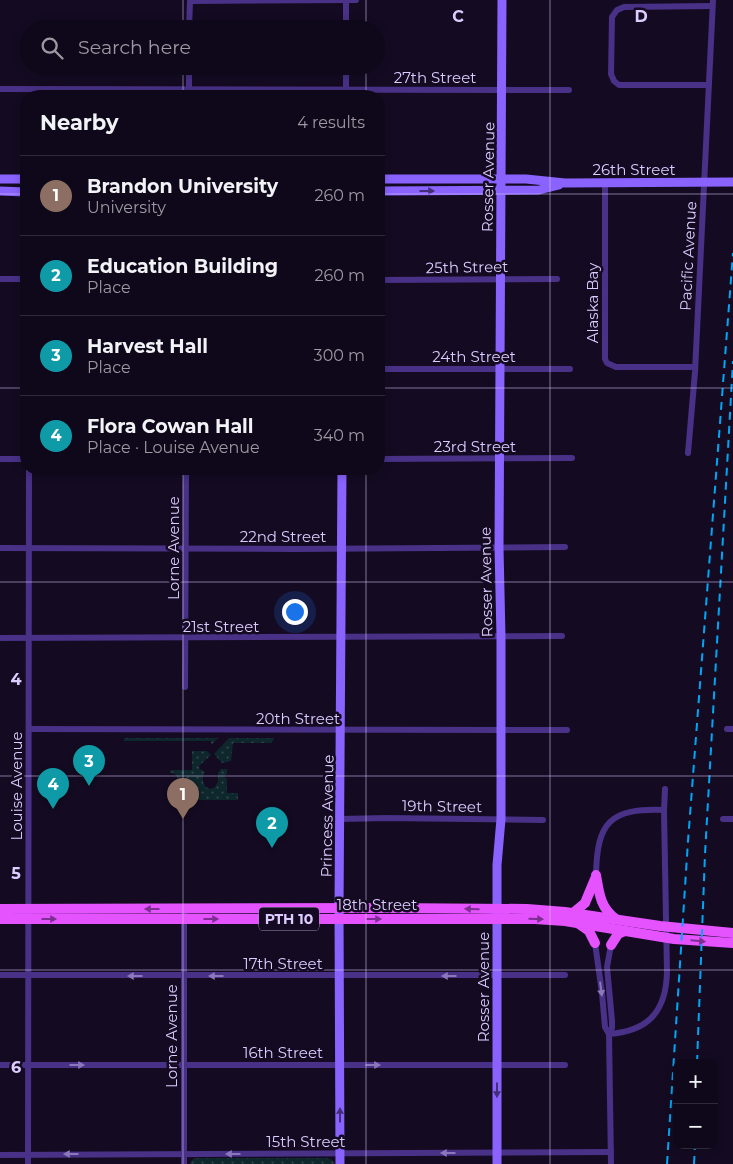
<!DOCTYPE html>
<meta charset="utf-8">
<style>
:root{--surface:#0f081a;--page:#1d1627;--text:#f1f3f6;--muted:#9b9aa2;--line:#2f2939;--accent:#b45309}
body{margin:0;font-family:Montserrat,sans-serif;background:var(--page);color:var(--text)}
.controls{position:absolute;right:15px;bottom:15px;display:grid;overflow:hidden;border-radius:10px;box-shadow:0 2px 8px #0003}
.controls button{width:45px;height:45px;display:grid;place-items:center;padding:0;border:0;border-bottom:1px solid var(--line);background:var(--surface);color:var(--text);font:25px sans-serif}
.you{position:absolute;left:294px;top:611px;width:18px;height:18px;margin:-12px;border:4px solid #fff;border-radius:50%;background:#1a73e8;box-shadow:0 0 0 8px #1a73e833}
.badge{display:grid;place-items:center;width:32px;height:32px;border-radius:50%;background:var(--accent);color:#fff;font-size:16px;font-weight:700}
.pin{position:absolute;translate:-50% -41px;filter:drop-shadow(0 1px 2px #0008)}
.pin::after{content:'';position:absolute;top:26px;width:18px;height:15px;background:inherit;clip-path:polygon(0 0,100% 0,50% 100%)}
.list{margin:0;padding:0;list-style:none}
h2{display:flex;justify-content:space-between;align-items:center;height:65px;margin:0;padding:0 20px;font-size:21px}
h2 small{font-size:16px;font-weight:400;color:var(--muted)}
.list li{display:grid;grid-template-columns:32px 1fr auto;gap:15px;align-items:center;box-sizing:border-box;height:80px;padding:0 20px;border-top:1px solid var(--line)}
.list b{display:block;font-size:19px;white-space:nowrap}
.list p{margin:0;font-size:16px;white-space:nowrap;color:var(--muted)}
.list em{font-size:16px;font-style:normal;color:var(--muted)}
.icon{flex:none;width:28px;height:28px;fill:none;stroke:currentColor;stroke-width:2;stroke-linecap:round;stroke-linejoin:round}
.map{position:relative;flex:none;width:733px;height:1164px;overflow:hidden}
.search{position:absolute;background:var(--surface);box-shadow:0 2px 8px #0003;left:20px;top:20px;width:365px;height:55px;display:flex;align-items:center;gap:12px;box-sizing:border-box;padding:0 18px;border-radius:28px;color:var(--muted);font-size:19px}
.panel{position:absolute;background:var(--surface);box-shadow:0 2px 8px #0003;left:20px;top:90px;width:365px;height:385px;border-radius:20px}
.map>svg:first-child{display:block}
.grass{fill:url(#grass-dots)}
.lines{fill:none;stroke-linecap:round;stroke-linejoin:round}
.street{stroke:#483186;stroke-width:6}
.secondary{stroke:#8a63ff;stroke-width:9}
.primary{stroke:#e553ff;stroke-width:10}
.rail{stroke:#00a7f7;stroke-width:2;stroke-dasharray:8 6;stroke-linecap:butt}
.oneway{fill:#432e7a}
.oneway2{fill:#7c2f90}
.oneway3{fill:#8b77bc}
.grid{fill:none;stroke:#dcf;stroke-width:1;stroke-opacity:0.55}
.labels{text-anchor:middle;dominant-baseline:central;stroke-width:5;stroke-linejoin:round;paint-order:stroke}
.shield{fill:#140b22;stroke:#a192bd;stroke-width:1}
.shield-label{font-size:14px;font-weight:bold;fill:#dcf}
.street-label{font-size:15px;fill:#dcf;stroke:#140b22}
.grid-label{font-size:16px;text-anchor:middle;font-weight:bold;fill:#dcf;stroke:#140b22;stroke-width:5;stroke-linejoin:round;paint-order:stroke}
</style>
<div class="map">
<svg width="733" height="1164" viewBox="0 0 733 1164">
<defs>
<pattern id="grass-dots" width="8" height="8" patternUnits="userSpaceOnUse" patternTransform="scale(1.25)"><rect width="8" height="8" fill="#0e272c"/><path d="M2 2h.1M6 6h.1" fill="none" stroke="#31454c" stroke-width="1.8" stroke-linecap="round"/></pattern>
</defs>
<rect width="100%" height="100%" fill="#140b22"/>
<g class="grass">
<rect x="24" y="374" width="2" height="80"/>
<polygon points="124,738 218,738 211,745 211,741 124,741"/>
<polygon points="229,738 274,738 274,739 271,743 233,743 231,761 222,763 214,754"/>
<path d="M192,751H207L211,755L199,766L200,769L205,772C202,777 201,786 210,789L215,787L218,782V772L220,771V769H227V774L224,776L227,779V793H238V800H197V796L192,792C195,785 192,778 184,777L178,778L174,773H170V770H192Z"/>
<polygon points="195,1158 327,1158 332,1160 335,1164 190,1164 192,1160"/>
</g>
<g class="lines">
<g class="street">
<polyline points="346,0 346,29"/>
<polyline points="189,29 190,1 356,0"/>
<polyline points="189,66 189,96"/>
<polyline points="346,66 346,96"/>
<polyline points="708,85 619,85 614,81 611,74 612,17 617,10 624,7 712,6"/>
<polyline points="0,89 569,90"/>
<polyline points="605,183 605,359 607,363 616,367 695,367"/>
<polyline points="0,279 26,279"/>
<polyline points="379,280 557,279"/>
<polyline points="379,369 570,369"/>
<polyline points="688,453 695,372 713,0"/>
<polyline points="0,459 26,459"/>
<polyline points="379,459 572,458"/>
<polyline points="0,548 294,549 565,547"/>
<polyline points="0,638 562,636"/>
<polyline points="185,687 186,469"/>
<polyline points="29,729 567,730"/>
<polyline points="727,729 733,729"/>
<polyline points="340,819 387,818 543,820"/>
<polyline points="723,819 733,819"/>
<path d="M596,875C597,822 610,808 664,810"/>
<polyline points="595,943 602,993 605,1027 609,1034 611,1164"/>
<polyline points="0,975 565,975"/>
<path d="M609,1034C648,1031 666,1012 667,972L664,811L665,789"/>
<polyline points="609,1034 612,1028 612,1021 607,967 611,945"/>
<polyline points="0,1065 565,1065"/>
<polyline points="0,1155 611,1152"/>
<polyline points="28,1164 29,469"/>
<polyline points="184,1164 184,909"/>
</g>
<g class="secondary">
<polyline points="0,179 26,179"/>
<polyline points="379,179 526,179 565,183 733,182"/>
<polyline points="0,191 26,192"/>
<polyline points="379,191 539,190 559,185"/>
<polyline points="340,1164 339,908 342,469"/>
<polyline points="497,1164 497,865 501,819 501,637 499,548 502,0"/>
</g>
<g class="primary">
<path d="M596,875C599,892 600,908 616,919"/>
<polyline points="0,909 387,908 527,909 565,912 660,926 733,933"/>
<polyline points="573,913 585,903 595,879"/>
<polyline points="0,919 535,919 565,921 674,939 733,943"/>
<polyline points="579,924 589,931 595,943"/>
<polyline points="611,945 618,934 625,931"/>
</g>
<g class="rail">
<polyline points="697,1063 705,854 733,361"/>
<polyline points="667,1164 688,841 733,253"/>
<polyline points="694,1164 695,1145"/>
</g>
</g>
<defs><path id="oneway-solid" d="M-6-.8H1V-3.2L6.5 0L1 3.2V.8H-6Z" transform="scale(1.25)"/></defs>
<g class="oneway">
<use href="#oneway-solid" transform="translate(427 191)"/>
<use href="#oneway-solid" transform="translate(497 1090) rotate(90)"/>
<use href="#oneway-solid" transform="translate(340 1115) rotate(-90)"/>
</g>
<g class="oneway2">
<use href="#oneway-solid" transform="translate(152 909) rotate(180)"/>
<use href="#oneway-solid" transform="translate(472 909) rotate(-179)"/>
<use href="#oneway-solid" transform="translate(49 919)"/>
<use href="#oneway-solid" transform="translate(211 919)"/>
<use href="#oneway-solid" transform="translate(374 919)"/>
<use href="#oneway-solid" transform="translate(536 919) rotate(2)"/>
<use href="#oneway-solid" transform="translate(698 941) rotate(5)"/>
</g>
<g class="oneway3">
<use href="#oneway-solid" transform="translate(135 976) rotate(-180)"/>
<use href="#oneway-solid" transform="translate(216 976) rotate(180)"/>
<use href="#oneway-solid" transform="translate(449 976) rotate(180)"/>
<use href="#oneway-solid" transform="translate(601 989) rotate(83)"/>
<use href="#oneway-solid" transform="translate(77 1065)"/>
<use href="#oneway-solid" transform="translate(373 1065)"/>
<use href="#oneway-solid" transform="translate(448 1153) rotate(180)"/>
<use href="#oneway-solid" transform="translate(71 1154) rotate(180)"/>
<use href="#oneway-solid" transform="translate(233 1154) rotate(-180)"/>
</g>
<path class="grid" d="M183,0V29M366,0V29M550,0V1164M183,66V96M366,66V96M0,194H26M379,194H733M0,388H26M379,388H733M183,469V1164M366,469V1164M0,582H733M0,776H733M0,970H733"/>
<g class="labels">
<rect class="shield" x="259" y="907.5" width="60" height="23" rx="4"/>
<g class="shield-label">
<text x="289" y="919">PTH 10</text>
</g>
<g class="street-label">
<text x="435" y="77">27th Street</text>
<text x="634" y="169">26th Street</text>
<text transform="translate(488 177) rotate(-89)">Rosser Avenue</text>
<text transform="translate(688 256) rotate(-87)">Pacific Avenue</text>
<text transform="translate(467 267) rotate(-1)">25th Street</text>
<text transform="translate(592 303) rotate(-90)">Alaska Bay</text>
<text x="474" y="356">24th Street</text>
<text x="475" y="446">23rd Street</text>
<text x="283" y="536">22nd Street</text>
<text transform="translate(173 548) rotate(-90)">Lorne Avenue</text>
<text transform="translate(486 582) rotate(-91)">Rosser Avenue</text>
<text x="221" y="626">21st Street</text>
<text x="298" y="718">20th Street</text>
<text transform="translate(16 786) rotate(-90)">Louise Avenue</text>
<text transform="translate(442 806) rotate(1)">19th Street</text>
<text transform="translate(327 816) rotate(-89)">Princess Avenue</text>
<text x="377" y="904">18th Street</text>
<text x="283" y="963">17th Street</text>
<text transform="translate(483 987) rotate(-90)">Rosser Avenue</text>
<text transform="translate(171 1036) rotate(-90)">Lorne Avenue</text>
<text x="283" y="1052">16th Street</text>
<text x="306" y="1141">15th Street</text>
</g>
</g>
<g class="grid-label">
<text x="458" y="22">C</text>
<text x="641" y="22">D</text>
<text x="16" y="685">4</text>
<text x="16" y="879">5</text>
<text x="16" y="1073">6</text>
</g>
</svg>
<div class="controls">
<button>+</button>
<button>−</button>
</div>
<div class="you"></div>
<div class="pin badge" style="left:183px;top:819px;background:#8d6e63">1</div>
<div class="pin badge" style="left:272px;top:848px;background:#0f9aa8">2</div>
<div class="pin badge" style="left:89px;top:786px;background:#0f9aa8">3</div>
<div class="pin badge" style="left:53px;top:809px;background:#0f9aa8">4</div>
<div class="search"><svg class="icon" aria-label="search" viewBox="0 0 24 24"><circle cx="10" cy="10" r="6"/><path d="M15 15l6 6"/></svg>Search here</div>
<section class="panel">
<h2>Nearby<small>4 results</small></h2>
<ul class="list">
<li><span class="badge" style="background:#8d6e63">1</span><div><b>Brandon University</b><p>University</p></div><em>260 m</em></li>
<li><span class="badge" style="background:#0f9aa8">2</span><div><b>Education Building</b><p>Place</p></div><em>260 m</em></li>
<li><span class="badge" style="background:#0f9aa8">3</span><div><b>Harvest Hall</b><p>Place</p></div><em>300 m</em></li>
<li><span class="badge" style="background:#0f9aa8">4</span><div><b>Flora Cowan Hall</b><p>Place · Louise Avenue</p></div><em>340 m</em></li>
</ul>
</section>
</div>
